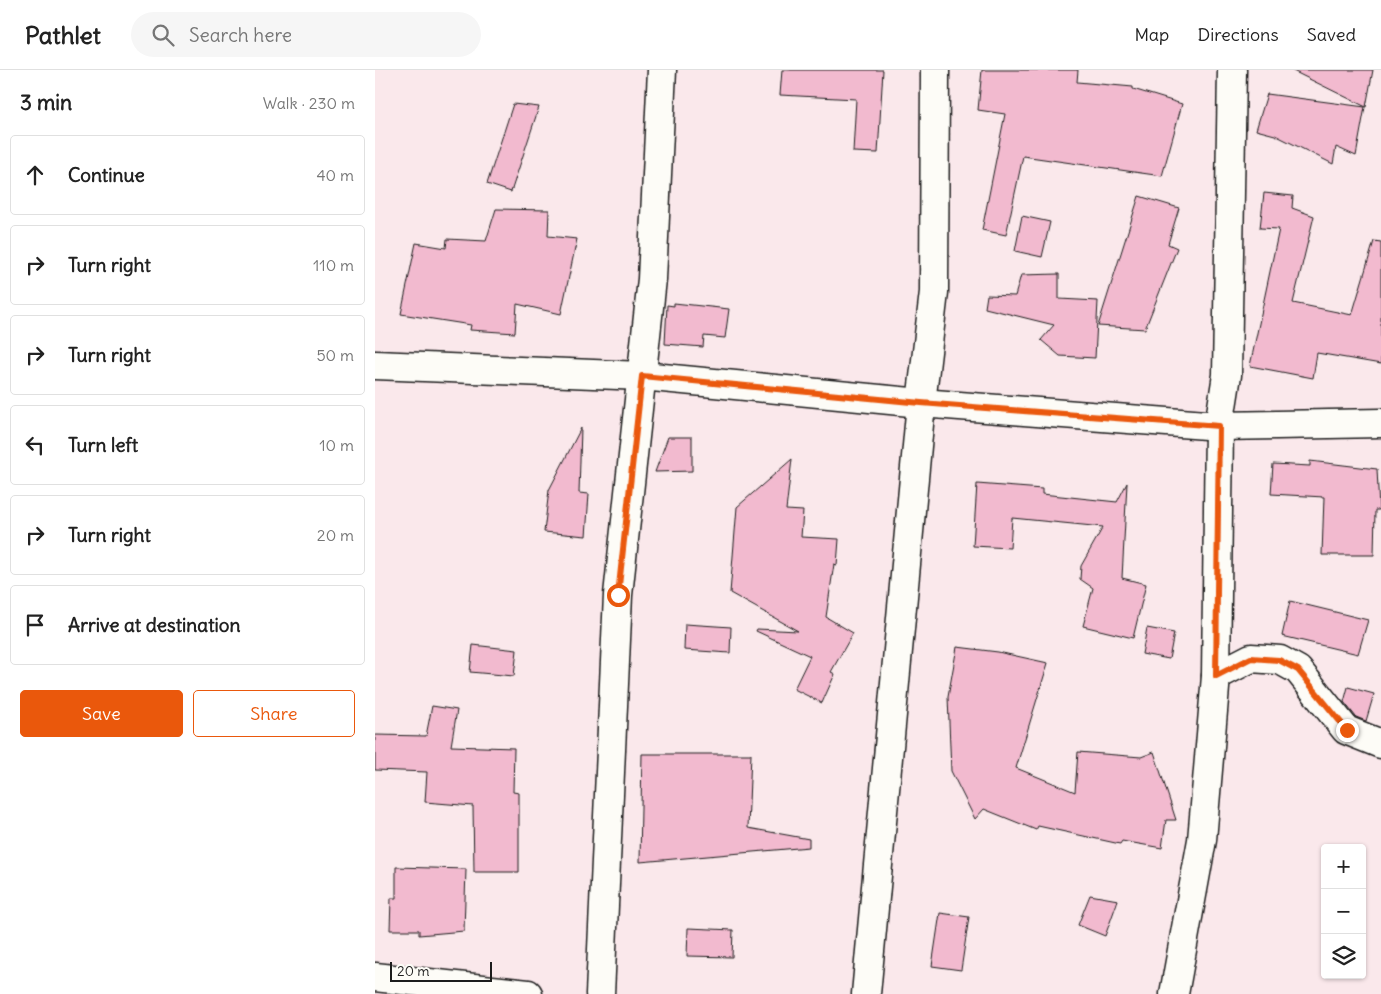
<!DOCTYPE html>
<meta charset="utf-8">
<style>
:root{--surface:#fff;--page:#f6f6f6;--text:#222;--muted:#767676;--line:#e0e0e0;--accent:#ea580c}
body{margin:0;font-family:Delius,sans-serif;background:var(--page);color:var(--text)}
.controls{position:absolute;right:15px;bottom:15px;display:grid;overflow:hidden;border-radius:5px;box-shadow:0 1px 4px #0004}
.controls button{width:45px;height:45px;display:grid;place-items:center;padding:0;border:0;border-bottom:1px solid var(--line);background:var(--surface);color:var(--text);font:25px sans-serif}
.scale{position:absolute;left:15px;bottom:12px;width:102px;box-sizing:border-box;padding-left:5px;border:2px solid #1c1c1c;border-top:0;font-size:14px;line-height:18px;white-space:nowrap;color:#1c1c1c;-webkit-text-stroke:4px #fdfcf7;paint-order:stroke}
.stop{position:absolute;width:15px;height:15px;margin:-11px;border:4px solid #ea580c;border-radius:50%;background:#fff}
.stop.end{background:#ea580c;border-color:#fff;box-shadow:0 1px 5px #0008}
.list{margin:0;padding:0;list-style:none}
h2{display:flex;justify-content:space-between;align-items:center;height:65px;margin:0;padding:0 20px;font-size:21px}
h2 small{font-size:16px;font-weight:400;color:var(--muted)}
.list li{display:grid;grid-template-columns:32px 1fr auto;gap:15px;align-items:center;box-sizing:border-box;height:80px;margin:0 10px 10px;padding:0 10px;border:1px solid var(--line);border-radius:5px}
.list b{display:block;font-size:19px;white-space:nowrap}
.list em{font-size:16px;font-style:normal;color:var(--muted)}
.actions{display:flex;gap:10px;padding:15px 20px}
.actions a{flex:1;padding:11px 0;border:1px solid var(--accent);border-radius:5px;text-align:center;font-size:18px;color:var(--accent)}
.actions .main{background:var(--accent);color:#fff}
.icon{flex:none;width:28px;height:28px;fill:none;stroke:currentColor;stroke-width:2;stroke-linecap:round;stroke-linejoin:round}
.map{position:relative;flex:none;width:1006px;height:924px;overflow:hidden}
header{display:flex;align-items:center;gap:30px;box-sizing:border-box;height:70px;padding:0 25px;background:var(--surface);border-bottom:1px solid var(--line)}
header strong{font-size:24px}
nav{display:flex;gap:28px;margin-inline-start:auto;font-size:18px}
.search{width:350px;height:45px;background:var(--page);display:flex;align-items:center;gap:12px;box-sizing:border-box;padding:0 18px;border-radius:28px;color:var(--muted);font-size:19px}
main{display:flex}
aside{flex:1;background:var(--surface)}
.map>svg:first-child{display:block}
.building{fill:#f2bacf;stroke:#1c1c1c}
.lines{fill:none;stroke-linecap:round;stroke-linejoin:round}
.minor-casing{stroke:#1c1c1c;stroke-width:31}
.minor{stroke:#fdfcf7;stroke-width:28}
.route{stroke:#ea580c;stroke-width:6}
</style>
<header>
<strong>Pathlet</strong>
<div class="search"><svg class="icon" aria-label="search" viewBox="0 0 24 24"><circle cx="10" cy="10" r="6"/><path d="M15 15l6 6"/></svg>Search here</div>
<nav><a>Map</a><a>Directions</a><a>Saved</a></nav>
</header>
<main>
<aside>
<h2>3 min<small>Walk · 230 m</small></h2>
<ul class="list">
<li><svg class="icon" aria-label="ahead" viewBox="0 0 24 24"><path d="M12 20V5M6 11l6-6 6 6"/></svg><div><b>Continue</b></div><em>40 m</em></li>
<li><svg class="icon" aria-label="right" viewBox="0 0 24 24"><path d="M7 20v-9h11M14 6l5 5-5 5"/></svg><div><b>Turn right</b></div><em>110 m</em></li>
<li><svg class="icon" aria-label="right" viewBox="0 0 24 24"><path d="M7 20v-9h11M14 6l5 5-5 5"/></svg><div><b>Turn right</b></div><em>50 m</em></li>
<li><svg class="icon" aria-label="left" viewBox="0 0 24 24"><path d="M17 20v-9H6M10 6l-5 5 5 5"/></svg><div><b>Turn left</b></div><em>10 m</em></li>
<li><svg class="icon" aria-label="right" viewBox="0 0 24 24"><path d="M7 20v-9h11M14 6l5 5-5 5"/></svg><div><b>Turn right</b></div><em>20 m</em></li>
<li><svg class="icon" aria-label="arrive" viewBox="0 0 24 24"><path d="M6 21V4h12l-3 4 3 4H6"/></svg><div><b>Arrive at destination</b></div></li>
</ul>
<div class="actions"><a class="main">Save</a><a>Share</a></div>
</aside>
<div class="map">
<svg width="1006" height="924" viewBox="0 0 1006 924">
<rect width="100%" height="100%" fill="#fae8eb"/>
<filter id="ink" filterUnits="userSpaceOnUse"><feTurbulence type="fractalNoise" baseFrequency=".02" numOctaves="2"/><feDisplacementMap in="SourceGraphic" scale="10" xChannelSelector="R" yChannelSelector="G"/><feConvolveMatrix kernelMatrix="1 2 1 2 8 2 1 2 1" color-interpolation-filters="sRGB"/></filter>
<g filter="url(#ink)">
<g class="building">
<polygon points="407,0 508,0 503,83 478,82 481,29 405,25"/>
<polygon points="607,0 703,0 702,12 758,17 758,19 807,34 787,106 648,86 631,165 607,160 630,44 603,40"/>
<polygon points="916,0 998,0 991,37"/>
<polygon points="892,24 990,37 981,86 961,77 958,94 900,65 881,60"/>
<polygon points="138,34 164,37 136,122 112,114"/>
<polygon points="889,123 918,126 917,138 939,146 918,233 977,245 999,171 1006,172 1006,294 942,283 938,308 875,296 904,159 885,158"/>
<polygon points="764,126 804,138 793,174 802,178 770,259 723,256"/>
<polygon points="121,139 174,140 173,166 202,169 186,244 142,234 140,263 95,260 96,255 26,244 41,173 71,178 72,169 111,171"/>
<polygon points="647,146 675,152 667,187 640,181"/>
<polygon points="684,204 684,229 723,231 720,288 685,286 666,270 679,255 610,238 612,225 640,226 646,205"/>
<polygon points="299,233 354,239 350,268 329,266 328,277 290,274 292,235 299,236"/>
<polygon points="206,358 204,423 214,424 211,466 169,462 174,420"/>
<polygon points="293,367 317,367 317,401 280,402"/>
<polygon points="417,389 411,440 428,441 426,467 464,469 462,495 459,494 451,547 478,563 456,602 460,604 447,633 419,619 435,586 381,561 382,559 423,561 355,523 362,437"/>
<polygon points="935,391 1002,399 1004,440 1000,440 999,485 947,485 949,427 896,424 898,394 935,396"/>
<polygon points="752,413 747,508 771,514 758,568 708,556 718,518 705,509 706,496 728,457 637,448 635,478 598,476 602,414 667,419 667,424 742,432"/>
<polygon points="915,531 993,550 983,584 907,566"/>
<polygon points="310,554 356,557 355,583 309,580"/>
<polygon points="772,558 799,563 794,589 767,584"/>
<polygon points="98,575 142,580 139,606 95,602"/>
<polygon points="582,577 623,582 673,593 641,698 700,722 703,682 766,687 779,682 801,750 791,750 787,778 747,771 745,774 663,756 661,760 609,739 600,749 576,701 573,627"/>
<polygon points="973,617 999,624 991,651 981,647 969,632"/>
<polygon points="57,636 82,640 76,676 139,678 138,722 144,723 144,802 99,802 98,736 50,732 52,702 0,700 0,665 51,666"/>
<polygon points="267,684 376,684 373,758 434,769 434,777 265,792"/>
<polygon points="21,797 91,799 89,861 44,865 44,860 15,860 16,828 21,828"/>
<polygon points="715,825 743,830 730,866 703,855"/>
<polygon points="565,843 594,847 586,900 557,896"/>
<polygon points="313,858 358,860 357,887 312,886"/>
</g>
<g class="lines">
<g class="minor-casing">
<g id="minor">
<polyline points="0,295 267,306 546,333 844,356 1006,353"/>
<polyline points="841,606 876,588 905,590 923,600 971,660 1006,674"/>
<polyline points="0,907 153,924"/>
<polyline points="225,924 243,525 277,209 287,0"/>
<polyline points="491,924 546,333 559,222 560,0"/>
<polyline points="799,924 827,770 841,606 844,356 852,305 857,0"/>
</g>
</g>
<use href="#minor" class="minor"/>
</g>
</g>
<g class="lines" filter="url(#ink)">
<polyline class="route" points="243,525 267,306 546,333 844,356 841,606 876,588 904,590 923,600 972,660"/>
</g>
</svg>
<div class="controls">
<button>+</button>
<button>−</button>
<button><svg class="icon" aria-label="layers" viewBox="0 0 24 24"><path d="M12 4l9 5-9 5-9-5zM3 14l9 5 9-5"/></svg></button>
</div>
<div class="scale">20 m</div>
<div class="stop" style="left:243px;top:525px"></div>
<div class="stop end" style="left:972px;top:660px"></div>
</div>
</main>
